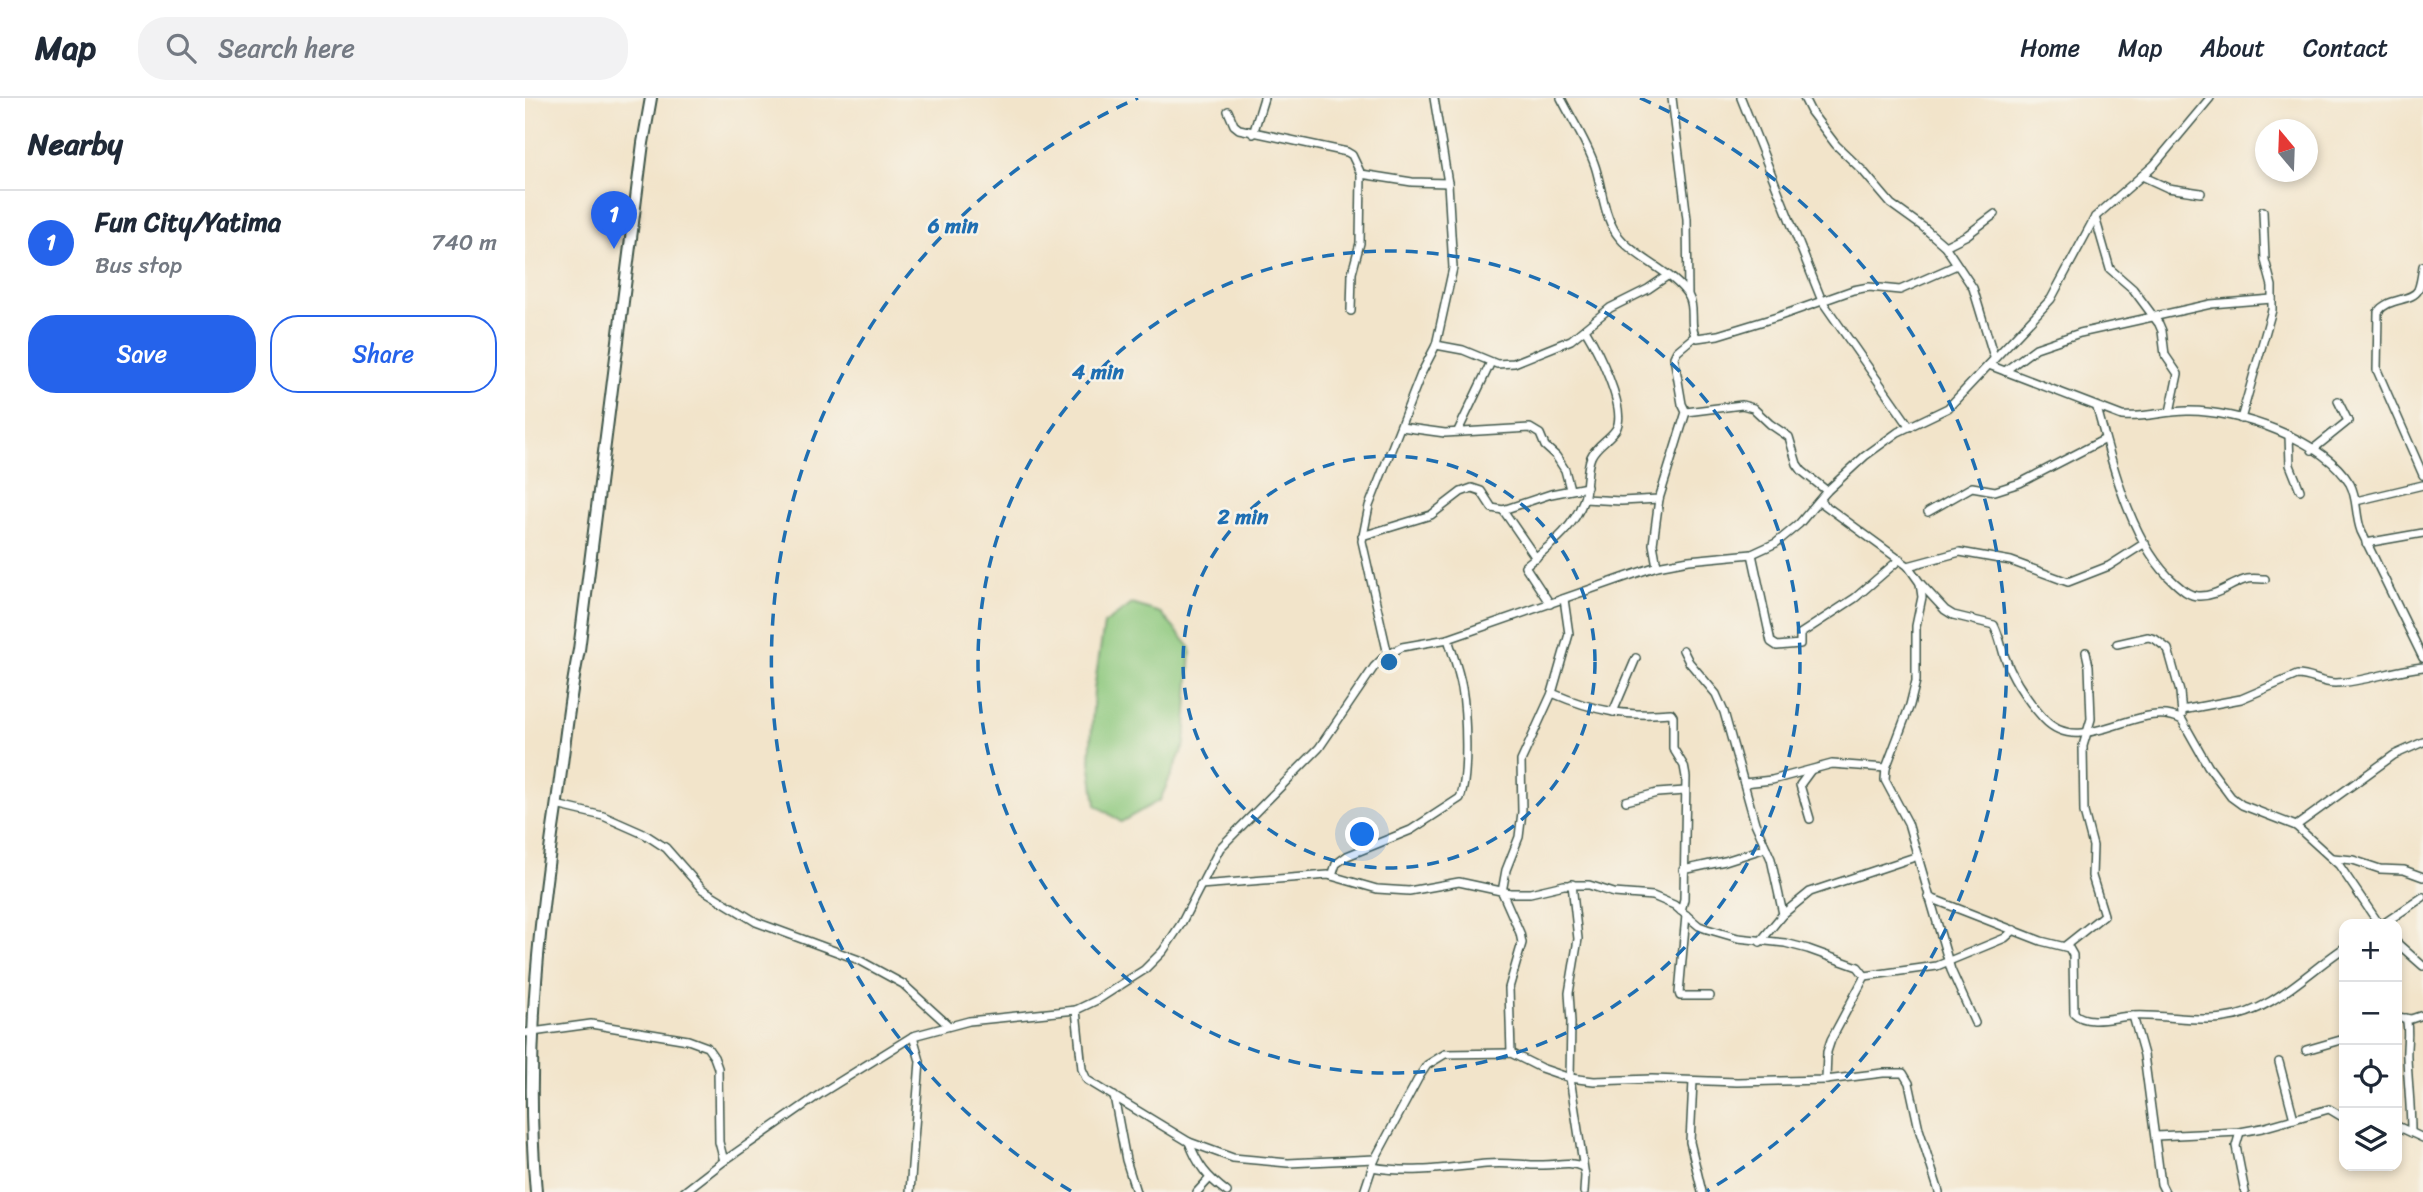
<!DOCTYPE html>
<meta charset="utf-8">
<style>
:root{--surface:#fff;--page:#f2f2f3;--text:#1f2937;--muted:#747a83;--line:#e0e1e3;--accent:#2563eb}
body{margin:0;font-family:Sriracha,sans-serif;background:var(--page);color:var(--text)}
.controls{position:absolute;right:21px;bottom:21px;display:grid;overflow:hidden;border-radius:14px;box-shadow:0 4px 10px #0003}
.controls button{width:63px;height:63px;display:grid;place-items:center;padding:0;border:0;border-bottom:2px solid var(--line);background:var(--surface);color:var(--text);font:35px sans-serif}
.compass{position:absolute;left:1730px;top:21px;width:63px;height:63px;border-radius:50%;background:var(--surface);box-shadow:0 4px 10px #0003;rotate:341deg}
.you{position:absolute;left:838px;top:737px;width:24px;height:24px;margin:-18px;border:5px solid #fff;border-radius:50%;background:#1a73e8;box-shadow:0 0 0 10px #1a73e833}
.badge{display:grid;place-items:center;width:46px;height:46px;border-radius:50%;background:var(--accent);color:#fff;font-size:23px;font-weight:700}
.pin{position:absolute;translate:-50% -58px;filter:drop-shadow(0 2px 4px #0008)}
.pin::after{content:'';position:absolute;top:37px;width:24px;height:21px;background:inherit;clip-path:polygon(0 0,100% 0,50% 100%)}
.list{margin:0;padding:0;list-style:none}
h2{display:flex;justify-content:space-between;align-items:center;height:91px;margin:0;padding:0 28px;font-size:30px}
h2 small{font-size:23px;font-weight:400;color:var(--muted)}
.list li{display:grid;grid-template-columns:46px 1fr auto;gap:21px;align-items:center;box-sizing:border-box;height:105px;padding:0 28px;border-top:2px solid var(--line)}
.list b{display:block;font-size:26px;white-space:nowrap}
.list p{margin:0;font-size:23px;white-space:nowrap;color:var(--muted)}
.list em{font-size:23px;font-style:normal;color:var(--muted)}
.actions{display:flex;gap:14px;padding:21px 28px}
.actions a{flex:1;padding:16px 0;border:2px solid var(--accent);border-radius:28px;text-align:center;font-size:24px;color:var(--accent)}
.actions .main{background:var(--accent);color:#fff}
.icon{flex:none;width:38px;height:38px;fill:none;stroke:currentColor;stroke-width:2;stroke-linecap:round;stroke-linejoin:round}
.map{position:relative;flex:none;width:1898px;height:1094px;overflow:hidden}
header{display:flex;align-items:center;gap:42px;box-sizing:border-box;height:98px;padding:0 35px;background:var(--surface);border-bottom:2px solid var(--line)}
header strong{font-size:33px}
nav{display:flex;gap:38px;margin-inline-start:auto;font-size:24px}
.search{width:490px;height:63px;background:var(--page);display:flex;align-items:center;gap:18px;box-sizing:border-box;padding:0 24px;border-radius:28px;color:var(--muted);font-size:26px}
main{display:flex}
aside{flex:1;background:var(--surface)}
.map>svg:first-child{display:block}
.green{fill:#8bc77c;stroke:#558258;stroke-width:2}
.lines{fill:none;stroke-linecap:round;stroke-linejoin:round}
.street-casing{stroke:#3f564a;stroke-width:10}
.secondary-casing{stroke:#3f564a;stroke-width:14}
.street{stroke:#fff;stroke-width:7}
.secondary{stroke:#fff;stroke-width:10}
.ring{fill:none;stroke:#1f6fb2;stroke-width:3.5;stroke-dasharray:12 9}
.centre{fill:#1f6fb2;stroke:#f7f3e8;stroke-width:3.5}
.ring-label{font-size:21px;text-anchor:middle;font-weight:bold;fill:#1f6fb2;stroke:#f7f3e8;stroke-width:5;stroke-linejoin:round;paint-order:stroke}
</style>
<header>
<strong>Map</strong>
<div class="search"><svg class="icon" aria-label="search" viewBox="0 0 24 24"><circle cx="10" cy="10" r="6"/><path d="M15 15l6 6"/></svg>Search here</div>
<nav><a>Home</a><a>Map</a><a>About</a><a>Contact</a></nav>
</header>
<main>
<aside>
<h2>Nearby<small></small></h2>
<ul class="list">
<li><span class="badge">1</span><div><b>Fun City/Yatima</b><p>Bus stop</p></div><em>740 m</em></li>
</ul>
<div class="actions"><a class="main">Save</a><a>Share</a></div>
</aside>
<div class="map">
<svg width="1898" height="1094" viewBox="0 0 1898 1094">
<rect width="100%" height="100%" fill="#f7f3e8"/>
<filter id="ink" filterUnits="userSpaceOnUse"><feTurbulence type="fractalNoise" baseFrequency=".0143" numOctaves="2"/><feDisplacementMap in="SourceGraphic" scale="14" xChannelSelector="R" yChannelSelector="G"/><feConvolveMatrix kernelMatrix="1 2 1 2 8 2 1 2 1" color-interpolation-filters="sRGB"/></filter>
<filter id="wash" filterUnits="userSpaceOnUse"><feTurbulence type="fractalNoise" baseFrequency=".00686" numOctaves="4" result="noise"/><feDisplacementMap in="SourceGraphic" scale="28" xChannelSelector="R" yChannelSelector="G"/><feGaussianBlur stdDeviation="1.57" result="paint"/><feColorMatrix in="noise" values="0 0 0 0 0 0 0 0 0 0 0 0 0 0 0 0 0 1.4 0 .05"/><feComposite in="paint" operator="in"/></filter>
<g filter="url(#wash)">
<rect width="100%" height="100%" fill="#f2e4ca"/>
<polygon class="green" points="607,506 636,515 666,550 660,646 635,702 596,724 571,707 565,663 569,591 579,526"/>
</g>
<g filter="url(#ink)">
<g class="lines">
<g class="street-casing">
<g id="street">
<path d="M1036,0C1047,22 1062,44 1070,68C1077,89 1078,115 1091,135C1108,160 1150,174 1164,199C1171,211 1163,229 1172,240L1193,237L1252,219L1328,192L1344,189L1375,192L1432,167"/>
<polyline points="1147,0 1162,121 1163,196"/>
<polyline points="1216,0 1297,203 1385,329"/>
<polyline points="1279,0 1286,14 1311,47 1338,73 1366,106 1398,129 1420,148 1448,190 1469,259"/>
<polyline points="703,13 709,27 714,31 822,54 827,57 836,76 887,84 923,85"/>
<polyline points="728,36 739,0"/>
<polyline points="1617,78 1643,90 1676,95"/>
<polyline points="1570,119 1585,171 1608,191 1634,226 1637,233 1640,257 1653,276 1645,314"/>
<polyline points="1420,148 1442,137 1470,116"/>
<path d="M1898,168C1897,175 1896,185 1893,192C1887,204 1863,199 1853,214L1852,272L1898,377"/>
<polyline points="826,213 827,175 835,145 836,76"/>
<polyline points="911,247 938,252 972,266 989,265 1046,242 1085,210 1123,191 1142,178"/>
<path d="M1464,267L1597,318C1619,320 1640,313 1662,313C1712,312 1798,341 1825,386C1833,401 1830,417 1836,433L1898,560"/>
<polyline points="1480,273 1511,250 1555,235 1686,206 1747,201"/>
<path d="M1572,310C1587,365 1606,446 1650,485C1657,491 1664,498 1673,498C1690,499 1704,487 1719,482C1725,479 1733,481 1740,481"/>
<polyline points="1161,314 1217,307 1228,310 1245,326 1264,339 1272,366 1277,373 1302,393"/>
<polyline points="1716,321 1747,212 1747,188 1740,162 1738,113"/>
<polyline points="876,329 920,335 1005,330 1015,336 1020,348 1031,358 1040,372 1045,391"/>
<polyline points="933,333 966,264"/>
<polyline points="1764,337 1765,367 1775,392"/>
<polyline points="1787,352 1823,323 1813,303"/>
<polyline points="1059,401 1096,403 1134,401"/>
<polyline points="1294,403 1383,468 1395,485 1397,499 1391,528 1391,583 1385,607 1361,670 1360,682 1383,725 1426,872 1450,925"/>
<polyline points="1831,403 1898,387"/>
<polyline points="978,412 1011,460"/>
<polyline points="1403,414 1447,389 1470,393 1495,385 1580,341"/>
<polyline points="837,438 906,417 936,394 947,390 956,393 967,410 978,412 1026,396 1062,389"/>
<polyline points="1841,445 1898,435"/>
<polyline points="1227,456 1246,544 1252,548 1275,546 1275,536 1330,500 1375,461"/>
<polyline points="1132,468 1128,446 1134,401 1161,314 1157,306 1149,259 1152,253 1170,238"/>
<polyline points="1383,468 1435,454 1486,463 1543,484 1584,468 1620,445"/>
<path d="M1395,485L1420,512L1428,517L1469,527C1474,537 1476,547 1479,557C1487,580 1503,603 1519,621C1557,662 1616,599 1657,622L1683,668L1706,699L1717,707L1771,728L1814,767L1854,826"/>
<path d="M1039,501L1044,536L1027,595C1069,613 1101,619 1146,615L1148,618V650L1159,668L1161,679L1159,801L1156,813"/>
<path d="M1025,506L1000,468C1024,448 1048,432 1059,401C1063,387 1061,371 1066,359C1071,347 1085,341 1091,331C1103,311 1071,249 1060,231"/>
<polyline points="1592,546 1623,539 1630,541 1643,551 1655,594 1657,616"/>
<polyline points="1158,552 1164,564 1191,596 1199,614 1230,725 1246,761 1258,816"/>
<polyline points="863,557 837,443 844,408 896,276 911,247 928,170 923,85 909,0"/>
<path d="M1657,612L1716,601L1772,577C1786,577 1796,585 1810,585C1840,584 1868,572 1898,569"/>
<polyline points="1088,614 1111,560"/>
<polyline points="1219,685 1247,682 1307,666 1361,670"/>
<polyline points="1101,703 1132,695 1160,693"/>
<polyline points="31,707 78,718 121,737 141,750 177,791 231,824 334,862 378,886 423,927"/>
<polyline points="1285,721 1275,687 1286,672"/>
<polyline points="1771,728 1869,657 1898,644"/>
<polyline points="1808,760 1828,762 1855,771 1879,772 1898,779"/>
<polyline points="1158,772 1200,763 1241,750"/>
<path d="M807,778L811,766L822,758L886,732L935,700C944,680 941,613 937,590C934,573 928,557 923,541"/>
<polyline points="1047,786 1053,841 1044,895 1046,924 1045,980 1060,1078 1059,1094"/>
<polyline points="675,787 803,777 852,791 884,793 934,784 985,795 1005,795 1039,787 1064,787 1089,795 1128,798 1149,807 1174,828 1182,831 1213,840 1260,845 1283,851 1333,869 1340,878 1306,942 1302,954 1301,982"/>
<path d="M1403,799L1516,843L1544,850L1548,857L1549,915C1562,928 1589,919 1606,918C1637,916 1668,924 1699,920C1746,915 1781,875 1819,850"/>
<polyline points="1161,817 1154,895 1155,898 1185,898"/>
<polyline points="1858,826 1898,799"/>
<polyline points="1235,844 1258,816 1285,794 1393,758"/>
<polyline points="1872,845 1898,868"/>
<polyline points="1540,848 1579,817 1567,778 1568,748 1559,714 1558,648 1566,621 1564,568 1561,554"/>
<polyline points="1340,878 1412,868 1480,840 1489,832"/>
<polyline points="551,912 557,971 562,982 664,1044 708,1060 763,1065 850,1061"/>
<polyline points="1608,918 1619,957 1636,1086 1640,1094"/>
<polyline points="1872,919 1886,921 1898,917"/>
<path d="M1881,920C1885,932 1881,947 1882,960C1883,985 1886,1009 1886,1034"/>
<polyline points="0,935 66,926 163,942 182,949 189,959 193,970 194,1044 199,1063"/>
<polyline points="1781,952 1819,941"/>
<polyline points="986,955 984,890 997,845 995,835 977,794 981,772 994,739 997,714 996,663 1027,595"/>
<polyline points="1754,964 1769,1021"/>
<polyline points="1168,983 1165,1044 1177,1094"/>
<polyline points="589,998 601,1062 611,1094"/>
<polyline points="1872,1028 1898,1040"/>
<polyline points="1715,1034 1711,1048 1720,1094"/>
<polyline points="1631,1038 1715,1034 1737,1030 1804,1011 1819,1020"/>
<path d="M664,1044C673,1068 682,1079 702,1094"/>
<path d="M847,1069C886,1076 922,1070 961,1066C979,1064 997,1067 1015,1067C1031,1068 1043,1062 1058,1069"/>
<polyline points="159,1094 199,1063 298,994 388,938 444,923 551,912 572,902 619,872 638,853 656,826 695,750 794,650 849,569 859,559 877,549 923,541 1132,468 1164,462 1227,456 1251,445 1274,426 1302,393 1340,358 1373,334 1423,310 1526,201 1570,119 1629,67 1685,0"/>
<polyline points="385,1094 395,963 388,938"/>
<polyline points="672,1094 684,1081"/>
<polyline points="839,1094 850,1061 894,979 902,967 920,956 986,955 1016,970 1045,980 1069,983 1127,981 1212,984 1301,982 1358,975 1378,975 1384,985 1394,1031 1414,1094"/>
</g>
</g>
<g class="secondary-casing">
<path id="secondary" d="M11,1094C0,965 12,837 31,710C39,657 43,605 54,552L118,45L126,0"/>
</g>
<use href="#street" class="street"/>
<use href="#secondary" class="secondary"/>
</g>
</g>
<g class="ring">
<circle cx="864" cy="564" r="206"/>
<circle cx="864" cy="564" r="411"/>
<path d="M546 1093A617 617 0 0 1 613 0M1115 0A617 617 0 0 1 1182 1093"/>
</g>
<circle cx="864" cy="564" r="10" class="centre"/>
<g class="ring-label">
<text x="428" y="135">6 min</text>
<text x="573" y="281">4 min</text>
<text x="718" y="426">2 min</text>
</g>
</svg>
<div class="controls">
<button>+</button>
<button>−</button>
<button><svg class="icon" aria-label="locate" viewBox="0 0 24 24"><circle cx="12" cy="12" r="6"/><path d="M12 2v4M12 18v4M2 12h4M18 12h4"/></svg></button>
<button><svg class="icon" aria-label="layers" viewBox="0 0 24 24"><path d="M12 4l9 5-9 5-9-5zM3 14l9 5 9-5"/></svg></button>
</div>
<svg class="compass" viewBox="-18 -18 36 36"><path d="M0-13l5 13h-10z" fill="#e53935"/><path d="M0 13l5-13h-10z" fill="#747a83"/></svg>
<div class="you"></div>
<div class="pin badge" style="left:89px;top:151px">1</div>
</div>
</main>
